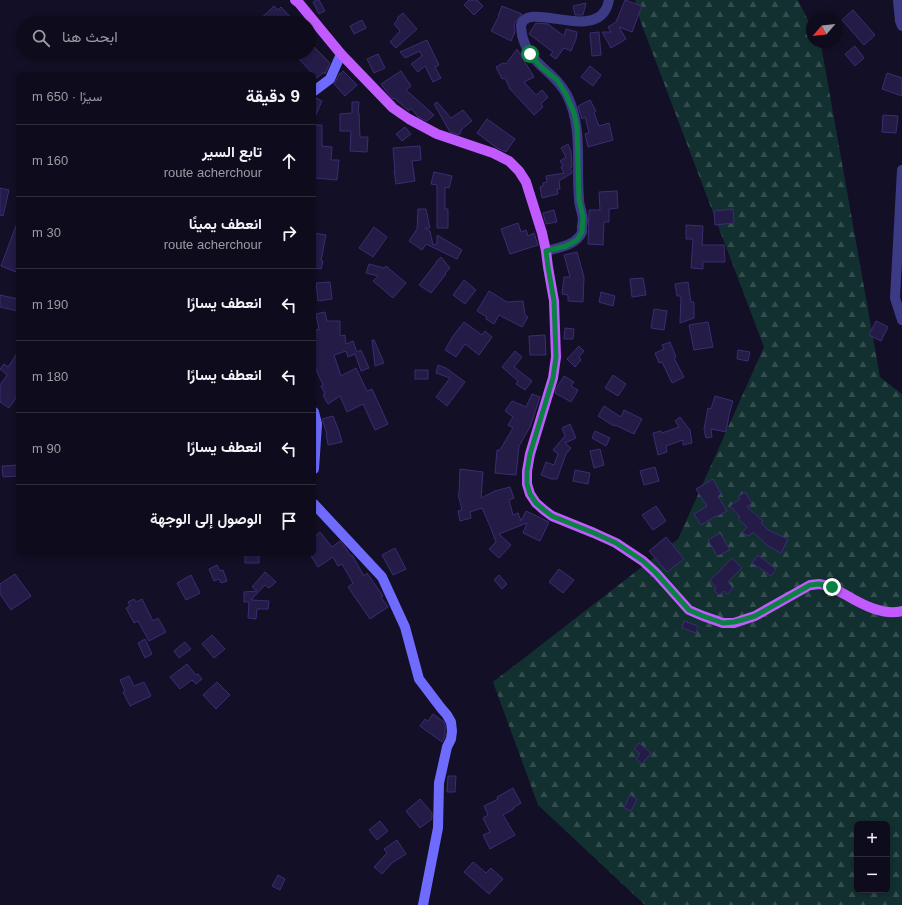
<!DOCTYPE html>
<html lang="ar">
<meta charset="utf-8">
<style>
:root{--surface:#0e0b1c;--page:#1c1929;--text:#f1f3f6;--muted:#9b9ba3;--line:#2e2b3b}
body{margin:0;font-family:Arial,Vazirmatn,sans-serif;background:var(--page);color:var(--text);direction:rtl}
.controls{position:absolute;right:12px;bottom:12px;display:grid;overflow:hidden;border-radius:6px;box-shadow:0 2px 6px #0003}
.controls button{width:36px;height:36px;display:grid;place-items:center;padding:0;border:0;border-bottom:1px solid var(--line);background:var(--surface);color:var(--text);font:20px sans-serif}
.compass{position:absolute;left:806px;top:12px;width:36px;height:36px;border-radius:50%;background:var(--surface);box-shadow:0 2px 6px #0003;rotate:242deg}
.stop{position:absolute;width:12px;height:12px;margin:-9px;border:3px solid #0b8043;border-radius:50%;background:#fff}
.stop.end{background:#0b8043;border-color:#fff;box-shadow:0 1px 4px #0008}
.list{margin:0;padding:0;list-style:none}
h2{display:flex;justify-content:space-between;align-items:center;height:52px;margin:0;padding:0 16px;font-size:17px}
h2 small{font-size:13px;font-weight:400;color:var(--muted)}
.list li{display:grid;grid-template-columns:26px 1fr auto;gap:12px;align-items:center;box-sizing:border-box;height:72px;padding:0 16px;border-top:1px solid var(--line)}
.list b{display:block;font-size:15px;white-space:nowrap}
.list p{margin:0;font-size:13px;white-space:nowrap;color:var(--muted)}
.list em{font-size:13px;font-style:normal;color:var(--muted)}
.icon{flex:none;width:22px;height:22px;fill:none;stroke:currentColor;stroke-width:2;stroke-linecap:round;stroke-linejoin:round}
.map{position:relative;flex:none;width:902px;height:905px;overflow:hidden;direction:ltr}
.search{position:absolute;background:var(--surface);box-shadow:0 2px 6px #0003;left:16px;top:16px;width:300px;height:44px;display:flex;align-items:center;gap:10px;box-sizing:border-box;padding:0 14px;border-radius:22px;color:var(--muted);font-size:15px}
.panel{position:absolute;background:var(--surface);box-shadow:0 2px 6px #0003;left:16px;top:72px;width:300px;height:484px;border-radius:6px;direction:rtl}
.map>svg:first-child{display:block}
.forest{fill:url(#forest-firs);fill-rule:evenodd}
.building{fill:#241b47;stroke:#3b2d73}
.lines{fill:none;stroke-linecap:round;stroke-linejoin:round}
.street{stroke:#3d3a85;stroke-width:10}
.secondary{stroke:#6f6bff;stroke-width:10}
.primary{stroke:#c25bff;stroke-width:10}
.route{stroke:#0b8043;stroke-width:5}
</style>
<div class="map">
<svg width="902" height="905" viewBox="0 0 902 905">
<defs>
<pattern id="forest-firs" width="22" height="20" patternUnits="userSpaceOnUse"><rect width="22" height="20" fill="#12302f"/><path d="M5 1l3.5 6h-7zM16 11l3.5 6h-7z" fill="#344d4e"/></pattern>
</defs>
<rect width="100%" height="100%" fill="#130f26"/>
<path class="forest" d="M635,0H798L812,28V42H819L821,45L880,377L902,394V905H645L538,805L493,682L678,539L764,347L640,20ZM857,824H887V890H857Z"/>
<g class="building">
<polygon points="316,0 319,0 325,11 319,14 313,2"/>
<polygon points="469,0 477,0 483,6 474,15 464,5"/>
<polygon points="625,0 642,6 632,32 619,27 626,39 611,48 602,32 611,32 608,27 616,22"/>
<polygon points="586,3 583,15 575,15 573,6"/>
<polygon points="274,6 278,10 281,7 296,23 256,23"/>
<polygon points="502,6 522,14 515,23 514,26 515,32 511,41 491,31 499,16 498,16"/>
<polygon points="853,10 875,35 864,45 842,20"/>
<polygon points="403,13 417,29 396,48 390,42 400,31 394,24 398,19 397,18"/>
<polygon points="362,20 366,28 354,34 350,26"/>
<polygon points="536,23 548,24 564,36 566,29 577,32 576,39 571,51 564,48 556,59 550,55 553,52 529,34"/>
<polygon points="599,32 601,55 592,56 590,33"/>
<polygon points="427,40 439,65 435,67 441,78 433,82 425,66 418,72 411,64 422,56 420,51 405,58 400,52"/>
<polygon points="309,42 330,63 325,74 324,72 317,78 298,58 299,56 295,53 309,53"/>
<polygon points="855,46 864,58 855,66 845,54"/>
<polygon points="517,49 534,77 524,82 536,95 542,90 548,97 541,104 543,107 534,115 510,89 505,78 502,79 496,67 503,63 506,64"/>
<polygon points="378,54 385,68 374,73 367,59"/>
<polygon points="590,66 601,75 593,86 581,77"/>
<polygon points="343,71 357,85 345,96 334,84 340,73 340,74"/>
<polygon points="401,71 411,86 406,90 434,115 427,121 418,117 411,108 409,111 394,98 393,99 387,92 381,84"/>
<polygon points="887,73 902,78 902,96 882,89"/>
<polygon points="314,97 322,101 314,119"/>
<polygon points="590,100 596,111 594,113 599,126 609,123 613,140 588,147 585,134 589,133 585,117 582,119 578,106"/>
<polygon points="352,102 359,102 358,113 359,113 360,137 368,137 367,152 350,151 351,131 340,131 340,114 352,113"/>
<polygon points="437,102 451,118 463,110 472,121 462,129 459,135 450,132 434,104"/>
<polygon points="883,115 898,116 896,133 882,132"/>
<polygon points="487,119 515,139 506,152 497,148 477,133"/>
<polygon points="314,125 322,125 322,146 332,147 331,160 339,160 337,180 314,178"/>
<polygon points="405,127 411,134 402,141 396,134"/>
<polygon points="568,144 571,151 572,167 570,168 572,171 572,173 559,181 560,189 557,189 558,194 542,198 540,187 543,186 543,183 547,182 546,176 564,173 561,167 563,166 560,161 566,157 561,148"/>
<polygon points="420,146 421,160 412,161 415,181 396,184 394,171 395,171 393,148"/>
<polygon points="434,172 452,176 449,188 445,187 445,209 448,209 448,228 437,228 437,185 431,184"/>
<polygon points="0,188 9,190 3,216 0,215"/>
<polygon points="617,191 618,208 609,209 609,222 604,222 603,245 588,244 589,210 600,210 599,192"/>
<polygon points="418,209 426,209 430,228 425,228 430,231 433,245 437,244 437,235 462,250 457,259 426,244 422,250 409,241 417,229"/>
<polygon points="733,209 734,223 715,225 714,211"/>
<polygon points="554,210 557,222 546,224 543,213"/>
<polygon points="17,223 18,267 16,272 1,266"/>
<polygon points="518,223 521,232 526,230 528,236 534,233 538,245 510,254 501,229"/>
<polygon points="686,225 703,226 702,245 724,245 725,262 703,262 703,269 691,268 693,239 686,239"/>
<polygon points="374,227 387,237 373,257 359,248"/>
<polygon points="314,233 326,235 321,261 323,261 321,269 314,268"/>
<polygon points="577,252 584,277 583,302 568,301 568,295 562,294 564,277 570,277 564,255"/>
<polygon points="441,257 450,268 445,273 446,274 431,293 419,285 436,263 436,262"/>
<polygon points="369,264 384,268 386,266 406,283 393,298 373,281 378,276 366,273"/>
<polygon points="643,278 646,295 632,297 630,279"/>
<polygon points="464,280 476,290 465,304 453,295"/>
<polygon points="330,282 332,299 318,301 316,283"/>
<polygon points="688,282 691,302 694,302 694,318 680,323 681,296 677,296 675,284"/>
<polygon points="489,291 507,302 523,301 525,315 528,317 522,327 499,315 494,324 486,319 487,317 477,311"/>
<polygon points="601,292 615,296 613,306 599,302"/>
<polygon points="0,295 18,299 18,311 0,307"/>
<polygon points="654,309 667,311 664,330 651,328"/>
<polygon points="325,312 327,321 340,321 340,336 345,335 346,344 353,341 357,352 361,350 369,368 361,371 355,354 348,357 346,351 334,355 341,376 356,368 367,391 372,389 388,424 375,430 363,404 347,412 340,396 328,404 323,395 325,394 321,386 323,385 314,365 314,329 319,330 316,314"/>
<polygon points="876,321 888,327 881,341 869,335"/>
<polygon points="464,322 482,335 485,331 492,337 479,355 465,344 456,357 445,350 453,336"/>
<polygon points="708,322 713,347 694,350 689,325"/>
<polygon points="565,328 574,329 573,339 564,339"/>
<polygon points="545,335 546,355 530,355 529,336"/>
<polygon points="372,340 374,340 384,363 375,366"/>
<polygon points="670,342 676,357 674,358 684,377 672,383 662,362 659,363 655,353 664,349 662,345"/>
<polygon points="579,346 584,351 579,357 581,360 575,367 567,359"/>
<polygon points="738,350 750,352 748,361 737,359"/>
<polygon points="515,351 522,357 514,367 532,381 525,390 516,384 518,381 502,367"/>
<polygon points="18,352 18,395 9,408 0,402 0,385 7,375 0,369 4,364 8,367"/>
<polygon points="438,365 446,368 465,382 447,406 436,397 450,378 436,373"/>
<rect x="415" y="370" width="13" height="9"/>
<polygon points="613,375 626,384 618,396 605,388"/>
<polygon points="564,376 574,382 571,386 578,390 571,402 555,393 556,389"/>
<polygon points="532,394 540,397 530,427 519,446 516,475 495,473 497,450 500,450 513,428 508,425 513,417 505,411 512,401 526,407"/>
<polygon points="715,396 733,401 730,411 730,410 726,432 711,429 712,437 706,438 704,429 708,408 711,409"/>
<polygon points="604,406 621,417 624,410 642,419 634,434 615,425 614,426 598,416"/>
<polygon points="333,416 339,431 342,442 328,445 326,434 327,434 322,419"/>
<polygon points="680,417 690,430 692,443 683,445 683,440 666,446 667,452 658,455 653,433 661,431 662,433 679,427 675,421"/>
<polygon points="570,424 576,438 565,443 571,448 566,454 557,479 551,479 541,475 546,462 554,465 558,454 553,450 565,436 562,428"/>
<polygon points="595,431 610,438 606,446 592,438"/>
<polygon points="600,449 604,465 594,468 590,451"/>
<polygon points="18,465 18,476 3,477 2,466"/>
<polygon points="655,467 659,481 644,485 640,471"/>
<polygon points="460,469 483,472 481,498 495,491 510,487 514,498 509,500 513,515 518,513 521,521 526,511 549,522 540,541 523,533 527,523 499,534 511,545 499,558 489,549 496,542 490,526 482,508 470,512 471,518 460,521 458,511 462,510 458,494 459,494"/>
<polygon points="575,470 590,473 588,484 573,481"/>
<polygon points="713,479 721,494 718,496 727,511 716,517 716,516 701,525 694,514 707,506 696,489"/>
<polygon points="745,492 752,503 747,507 763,521 761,523 768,530 788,539 781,553 768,546 753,532 749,536 742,533 747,527 738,519 740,517 730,506 740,499 738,497"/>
<polygon points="656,506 666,521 653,530 642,515"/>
<polygon points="320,532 332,547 340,541 345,547 351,556 352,555 364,576 367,573 383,596 381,597 388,607 370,619 348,587 353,583 342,564 338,566 333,557 318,567 310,554 314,554 314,537"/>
<polygon points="720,533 730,550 717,556 708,540"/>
<polygon points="666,537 684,559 667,572 649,551"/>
<polygon points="395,548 406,569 393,575 382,555"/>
<rect x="245" y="554" width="14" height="9"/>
<polygon points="758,555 776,569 771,576 752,563"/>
<polygon points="732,558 742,568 728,582 733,588 727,594 724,591 719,595 714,590 716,588 710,580 723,568 722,568"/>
<polygon points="217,565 220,571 223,570 227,581 221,583 219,579 214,581 209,569"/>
<polygon points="559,569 574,580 563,593 549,582"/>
<polygon points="265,572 276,582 269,588 265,585 251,600 269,601 268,609 257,609 256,619 248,618 249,602 244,602 244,592 257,591 252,587"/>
<polygon points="15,574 31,596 11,610 0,594 0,584"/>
<polygon points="191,575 200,593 186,600 177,583"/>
<polygon points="499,575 507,584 502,589 494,580"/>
<polygon points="134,599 136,602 142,599 153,621 158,618 166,632 149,641 138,621 134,623 126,608 130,606 128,602"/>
<polygon points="684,621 698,626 696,633 682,628"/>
<polygon points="212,635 225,649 214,658 202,644"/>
<polygon points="145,639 152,654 145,658 138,643"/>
<polygon points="185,642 191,649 179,658 174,651"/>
<polygon points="187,664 196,675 198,674 202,679 196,684 192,680 180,689 170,677"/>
<polygon points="129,676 134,686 144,682 151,696 130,706 123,692 125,691 120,680"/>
<polygon points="217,682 230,695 216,709 203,695"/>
<polygon points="433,714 444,722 445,724 445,737 442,742 420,726 425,719 428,721"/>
<polygon points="639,743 651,753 642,764 636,759 640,754 634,749"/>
<polygon points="448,776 456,776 455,792 447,792"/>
<polygon points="513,788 521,803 513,808 514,809 503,815 515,835 490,849 483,835 490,832 483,818 488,815 484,806 498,799 497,797"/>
<polygon points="630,795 637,799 631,811 624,808"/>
<polygon points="420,799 432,813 432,819 420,828 406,811"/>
<polygon points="380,821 388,831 377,840 369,830"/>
<polygon points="397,840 406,854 392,863 382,874 374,867 387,853 384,849"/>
<polygon points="473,862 486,873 491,868 503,879 489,894 464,872"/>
<polygon points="278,875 285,879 280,890 272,886"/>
</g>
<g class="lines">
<g class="street">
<polyline points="898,0 900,21 902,26"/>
<polyline points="902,170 895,298 902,320"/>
<path d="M546,251C558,248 577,245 582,232C582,231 582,227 582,226C583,222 583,218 582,214C581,209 579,204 579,199C576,164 583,127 567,95C554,70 529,65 522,35C522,32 521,29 521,26C526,0 590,40 606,9C608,6 608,3 609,0"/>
</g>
<g class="secondary">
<polyline points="314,91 330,79 341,54"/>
<polyline points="314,412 317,424 314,469"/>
<polyline points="314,504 382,577 405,627 419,679 441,708 447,715 451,722 452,731 451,739 447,747 439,783 438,828 423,905"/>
</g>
<path class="primary" d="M295,0L299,3L341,54L393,108L409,119L437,134L493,153L509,161L519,171L526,182L542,233L546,251L548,267L554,301L556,357L553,378L530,454L527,471V484L530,494L536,503L544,510L552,516L594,533L616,543L643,561L656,573L689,610L703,616L723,623H734L755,616L810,585C813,585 816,584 819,584C829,585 837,590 846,595C861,604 883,616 902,611"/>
</g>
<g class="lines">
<polyline class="route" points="530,54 541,67 557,80 566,94 574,113 577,127 579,200 583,216 582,232 577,240 566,246 546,251 548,267 554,301 556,357 553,378 530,454 527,471 527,484 530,494 536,503 544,510 552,516 594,533 616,543 643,561 656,573 689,610 703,616 723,623 734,622 742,620 755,616 810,585 819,584 832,587"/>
</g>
</svg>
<div class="controls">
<button>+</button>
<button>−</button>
</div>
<svg class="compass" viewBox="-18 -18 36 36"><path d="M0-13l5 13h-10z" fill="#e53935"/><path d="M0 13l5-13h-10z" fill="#9b9ba3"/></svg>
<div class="stop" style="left:530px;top:54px"></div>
<div class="stop end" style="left:832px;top:587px"></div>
<div class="search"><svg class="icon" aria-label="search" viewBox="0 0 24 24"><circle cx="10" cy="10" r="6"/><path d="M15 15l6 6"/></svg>ابحث هنا</div>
<section class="panel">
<h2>9 دقيقة<small>سيرًا · 650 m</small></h2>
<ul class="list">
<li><svg class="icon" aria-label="ahead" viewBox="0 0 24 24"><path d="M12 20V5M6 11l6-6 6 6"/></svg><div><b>تابع السير</b><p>route acherchour</p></div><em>160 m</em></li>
<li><svg class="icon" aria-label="right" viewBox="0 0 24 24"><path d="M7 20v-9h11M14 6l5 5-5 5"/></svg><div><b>انعطف يمينًا</b><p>route acherchour</p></div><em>30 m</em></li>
<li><svg class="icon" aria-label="left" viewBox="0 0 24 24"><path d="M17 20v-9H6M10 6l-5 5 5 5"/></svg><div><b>انعطف يسارًا</b></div><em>190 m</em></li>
<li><svg class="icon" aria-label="left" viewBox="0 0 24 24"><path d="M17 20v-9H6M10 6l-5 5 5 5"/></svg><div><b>انعطف يسارًا</b></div><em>180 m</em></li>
<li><svg class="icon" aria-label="left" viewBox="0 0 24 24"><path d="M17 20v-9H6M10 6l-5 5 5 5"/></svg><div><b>انعطف يسارًا</b></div><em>90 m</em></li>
<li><svg class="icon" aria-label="arrive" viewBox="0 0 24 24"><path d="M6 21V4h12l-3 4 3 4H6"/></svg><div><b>الوصول إلى الوجهة</b></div></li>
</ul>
</section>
</div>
